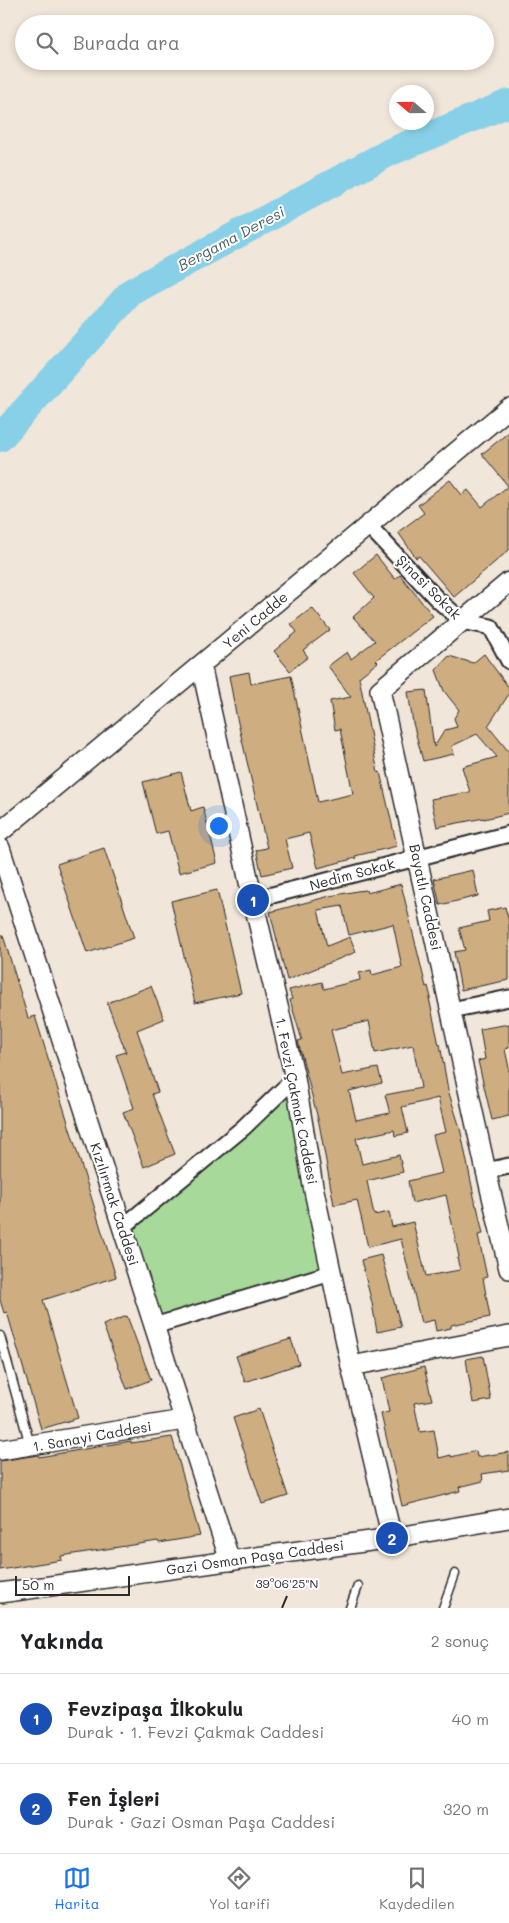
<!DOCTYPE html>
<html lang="tr">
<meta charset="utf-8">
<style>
:root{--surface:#fff;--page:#f2f2f2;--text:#202124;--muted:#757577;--line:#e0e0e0;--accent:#1a73e8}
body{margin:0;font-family:Mali,sans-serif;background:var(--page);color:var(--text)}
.compass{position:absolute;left:389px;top:85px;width:45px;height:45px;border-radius:50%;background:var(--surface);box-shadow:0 2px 8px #0003;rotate:290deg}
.scale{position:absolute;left:15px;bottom:12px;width:115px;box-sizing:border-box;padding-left:5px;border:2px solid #2b2b2b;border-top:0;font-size:14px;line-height:18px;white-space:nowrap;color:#2b2b2b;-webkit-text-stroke:4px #fff;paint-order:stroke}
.you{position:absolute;left:218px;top:825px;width:18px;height:18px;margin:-12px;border:4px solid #fff;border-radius:50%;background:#1a73e8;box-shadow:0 0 0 8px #1a73e833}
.badge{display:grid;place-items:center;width:32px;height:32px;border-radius:50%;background:var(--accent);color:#fff;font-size:16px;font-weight:700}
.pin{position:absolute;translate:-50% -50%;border:2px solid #fff;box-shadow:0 1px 5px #0006}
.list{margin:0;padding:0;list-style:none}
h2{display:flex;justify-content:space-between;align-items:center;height:65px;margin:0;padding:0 20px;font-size:21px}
h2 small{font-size:16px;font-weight:400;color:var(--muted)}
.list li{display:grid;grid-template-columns:32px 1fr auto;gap:15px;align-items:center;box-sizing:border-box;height:90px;padding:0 20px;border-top:1px solid var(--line)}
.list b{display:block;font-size:19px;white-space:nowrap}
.list p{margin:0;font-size:16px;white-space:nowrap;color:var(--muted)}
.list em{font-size:16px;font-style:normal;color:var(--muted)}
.icon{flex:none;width:28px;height:28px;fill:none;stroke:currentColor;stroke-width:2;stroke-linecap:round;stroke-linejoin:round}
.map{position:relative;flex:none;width:509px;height:1608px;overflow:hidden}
.search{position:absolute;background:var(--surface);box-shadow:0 2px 8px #0003;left:15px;right:15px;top:15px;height:55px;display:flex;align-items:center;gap:12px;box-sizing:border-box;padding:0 18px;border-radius:28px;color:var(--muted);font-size:19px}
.sheet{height:245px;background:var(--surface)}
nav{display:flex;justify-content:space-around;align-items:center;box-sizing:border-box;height:70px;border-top:1px solid var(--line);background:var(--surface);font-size:14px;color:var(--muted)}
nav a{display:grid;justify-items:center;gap:2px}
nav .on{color:var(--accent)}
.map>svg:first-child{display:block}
.green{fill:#a7d99a;stroke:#698262}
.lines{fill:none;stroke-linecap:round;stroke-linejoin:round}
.river{stroke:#87d0e8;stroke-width:28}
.building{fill:#cead81;stroke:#2b2b2b;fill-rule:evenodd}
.service-casing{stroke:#2b2b2b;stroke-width:11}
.minor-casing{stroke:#2b2b2b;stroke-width:19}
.tertiary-casing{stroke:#2b2b2b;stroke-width:22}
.service{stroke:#fff;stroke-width:8}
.minor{stroke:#fff;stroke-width:15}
.tertiary{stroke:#fff;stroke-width:19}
.ticks{fill:none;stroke:#2b2b2b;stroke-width:2}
.labels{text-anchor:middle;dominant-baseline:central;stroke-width:4;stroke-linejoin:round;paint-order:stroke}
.street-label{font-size:14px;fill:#2b2b2b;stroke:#fff}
.water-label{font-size:15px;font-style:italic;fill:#475d64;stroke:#fff}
.ticks-label{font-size:12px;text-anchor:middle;fill:#2b2b2b;stroke:#fff;stroke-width:4;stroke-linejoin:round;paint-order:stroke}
</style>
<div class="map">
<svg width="509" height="1608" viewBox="0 0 509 1608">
<rect width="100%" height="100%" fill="#f0e6d9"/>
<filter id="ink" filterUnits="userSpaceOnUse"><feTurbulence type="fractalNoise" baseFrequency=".02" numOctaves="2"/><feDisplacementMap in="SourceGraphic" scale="10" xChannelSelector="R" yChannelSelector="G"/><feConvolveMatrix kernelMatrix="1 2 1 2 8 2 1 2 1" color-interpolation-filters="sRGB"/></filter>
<g filter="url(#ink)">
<polygon class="green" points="295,1078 331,1273 154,1326 123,1227"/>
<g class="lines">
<polyline class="river" points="0,438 131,292 390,152 509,103"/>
</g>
<g class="building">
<polygon points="509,432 509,550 454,597 419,556 416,558 398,532 424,513 418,505 450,480 462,495 468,490 482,507 508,486 482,454"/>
<polygon points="376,555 395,579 400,575 433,616 376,660 378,662 359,677 378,773 380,772 397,846 355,856 356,858 318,868 309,833 285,839 292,868 262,875 256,850 267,848 236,714 229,676 249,672 251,684 291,676 318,802 353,794 340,729 335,730 330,701 351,697 328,666 347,652 351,659 375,641 353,617 374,598 354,573"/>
<polygon points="312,608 330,630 303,650 308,657 290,671 274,651 297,632 291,624"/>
<polygon points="484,654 509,688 509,694 488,726 509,752 509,813 484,819 484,818 437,827 431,799 470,792 462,767 497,757 477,734 452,746 454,754 423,761 413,723 408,692 426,690 434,747 445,730 457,727 454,718 459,710 444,691 436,670 449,656 473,663"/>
<polygon points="181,772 191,811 203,807 217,863 179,873 168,831 156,834 143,782"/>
<polygon points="104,848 134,938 87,953 57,864"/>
<polygon points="473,870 478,896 440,905 434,879"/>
<path d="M401,884L426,987L428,986L431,998H429L439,1045L440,1044L448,1090L460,1128L476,1206H477L483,1234L478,1235L487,1277L483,1278L490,1317L451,1325V1328L436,1331L434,1320L421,1323L401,1239L368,1247L357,1200L334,1205L319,1123L298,1041L302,1040L290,1000L292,999L289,990L322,982L324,989L360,980L359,973L371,970L372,975L402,967L393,924L349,935L342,906L318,910L327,946L350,937L356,952L287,980L270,912L330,896L357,891L366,890L367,893ZM369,1021L375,1053L413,1045L421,1088L385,1095L390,1113L356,1120L349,1091L382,1083L378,1068L342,1075L331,1030ZM438,1098L446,1132L433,1135L442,1173L408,1181L412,1203L446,1195L459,1257L457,1258L460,1270L426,1276L413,1222L392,1227L389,1212L374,1215L367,1181L403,1172L399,1155L362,1164L356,1138L394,1130L395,1136L408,1133L402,1107Z"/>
<polygon points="217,890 241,993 195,1003 171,901"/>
<polygon points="505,907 509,922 509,980 461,990 454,952 465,950 459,928 489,921 487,911"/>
<polygon points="0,935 3,935 28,1018 35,1016 116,1277 43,1300 78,1418 41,1429 7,1312 4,1313 0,1300"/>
<polygon points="151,986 164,1019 137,1030 158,1092 152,1094 175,1154 144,1167 123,1112 134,1108 116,1055 126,1052 107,1003"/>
<polygon points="509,1024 509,1048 505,1049 509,1068 509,1116 492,1120 478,1061 485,1059 480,1029"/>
<polygon points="381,1255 401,1327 377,1332 372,1303 361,1260"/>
<polygon points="127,1316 151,1380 127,1389 103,1325"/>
<polygon points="291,1339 299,1364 245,1382 236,1356"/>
<polygon points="483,1356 491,1400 473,1403 466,1359"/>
<polygon points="424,1367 432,1400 414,1403 420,1432 434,1430 439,1458 451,1455 451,1457 476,1451 477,1457 509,1452 509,1470 482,1474 483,1481 459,1487 460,1491 402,1506 381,1414 389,1412 382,1378"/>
<polygon points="259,1409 288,1496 262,1504 233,1418"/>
<polygon points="172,1437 200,1536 159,1543 158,1541 61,1556 62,1560 0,1570 0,1461 38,1455 39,1457 131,1441 131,1443"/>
</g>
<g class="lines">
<g class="service-casing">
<g id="service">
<polyline points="0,1336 30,1445"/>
<polyline points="350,1608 358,1586"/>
<polyline points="443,1608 455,1574"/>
</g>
</g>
<g class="minor-casing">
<g id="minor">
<polyline points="369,526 437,599 462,621 491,627 509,661"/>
<polyline points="253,900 509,834"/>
<polyline points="451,1010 509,998"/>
<polyline points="486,1171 509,1166"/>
<polyline points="123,1227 243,1128 295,1078"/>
<polyline points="154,1326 331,1273"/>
</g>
</g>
<g class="tertiary-casing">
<g id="tertiary">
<polyline points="509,582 380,690 486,1171 509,1269"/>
<polyline points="201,665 253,900 295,1078 313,1186 351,1366 392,1538"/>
<polyline points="0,832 509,408"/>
<polyline points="0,848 230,1561"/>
<polyline points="351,1366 509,1336"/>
<polyline points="0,1450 184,1420"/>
<polyline points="0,1593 392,1538 509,1518"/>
</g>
</g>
<use href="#service" class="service"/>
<use href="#minor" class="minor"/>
<use href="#tertiary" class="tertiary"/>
</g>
</g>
<path class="ticks" d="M282,1608L287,1596"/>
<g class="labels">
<g class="street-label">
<text transform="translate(429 587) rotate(45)">Şinasi Sokak</text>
<text transform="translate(255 620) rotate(-40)">Yeni Cadde</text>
<text transform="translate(352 874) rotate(-15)">Nedim Sokak</text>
<text transform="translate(426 897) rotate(78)">Bayatlı Caddesi</text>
<text transform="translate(297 1101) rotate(79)">1. Fevzi Çakmak Caddesi</text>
<text transform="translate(115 1204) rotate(72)">Kızılırmak Caddesi</text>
<text transform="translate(92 1436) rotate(-10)">1. Sanayi Caddesi</text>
<text transform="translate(255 1557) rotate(-8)">Gazi Osman Paşa Caddesi</text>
</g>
<g class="water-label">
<text transform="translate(231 238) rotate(-28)">Bergama Deresi</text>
</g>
</g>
<g class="ticks-label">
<text x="287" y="1588">39°06'25"N</text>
</g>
</svg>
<svg class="compass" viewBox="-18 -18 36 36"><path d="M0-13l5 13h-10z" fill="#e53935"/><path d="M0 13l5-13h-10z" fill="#757577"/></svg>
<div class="scale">50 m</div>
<div class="you"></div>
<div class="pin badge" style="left:253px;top:900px;background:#1a4fb4">1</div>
<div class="pin badge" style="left:392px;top:1538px;background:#1a4fb4">2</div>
<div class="search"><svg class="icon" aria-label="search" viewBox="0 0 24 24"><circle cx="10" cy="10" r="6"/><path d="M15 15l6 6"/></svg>Burada ara</div>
</div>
<section class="sheet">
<h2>Yakında<small>2 sonuç</small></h2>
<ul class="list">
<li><span class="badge" style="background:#1a4fb4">1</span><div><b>Fevzipaşa İlkokulu</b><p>Durak · 1. Fevzi Çakmak Caddesi</p></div><em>40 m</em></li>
<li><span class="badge" style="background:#1a4fb4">2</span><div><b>Fen İşleri</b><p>Durak · Gazi Osman Paşa Caddesi</p></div><em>320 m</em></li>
</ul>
</section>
<nav>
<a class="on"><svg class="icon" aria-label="map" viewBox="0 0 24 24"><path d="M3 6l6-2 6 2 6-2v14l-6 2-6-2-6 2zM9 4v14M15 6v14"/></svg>Harita</a>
<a><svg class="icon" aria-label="directions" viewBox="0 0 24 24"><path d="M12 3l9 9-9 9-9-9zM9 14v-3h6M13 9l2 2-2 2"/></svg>Yol tarifi</a>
<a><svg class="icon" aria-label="saved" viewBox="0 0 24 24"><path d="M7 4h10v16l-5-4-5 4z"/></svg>Kaydedilen</a>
</nav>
